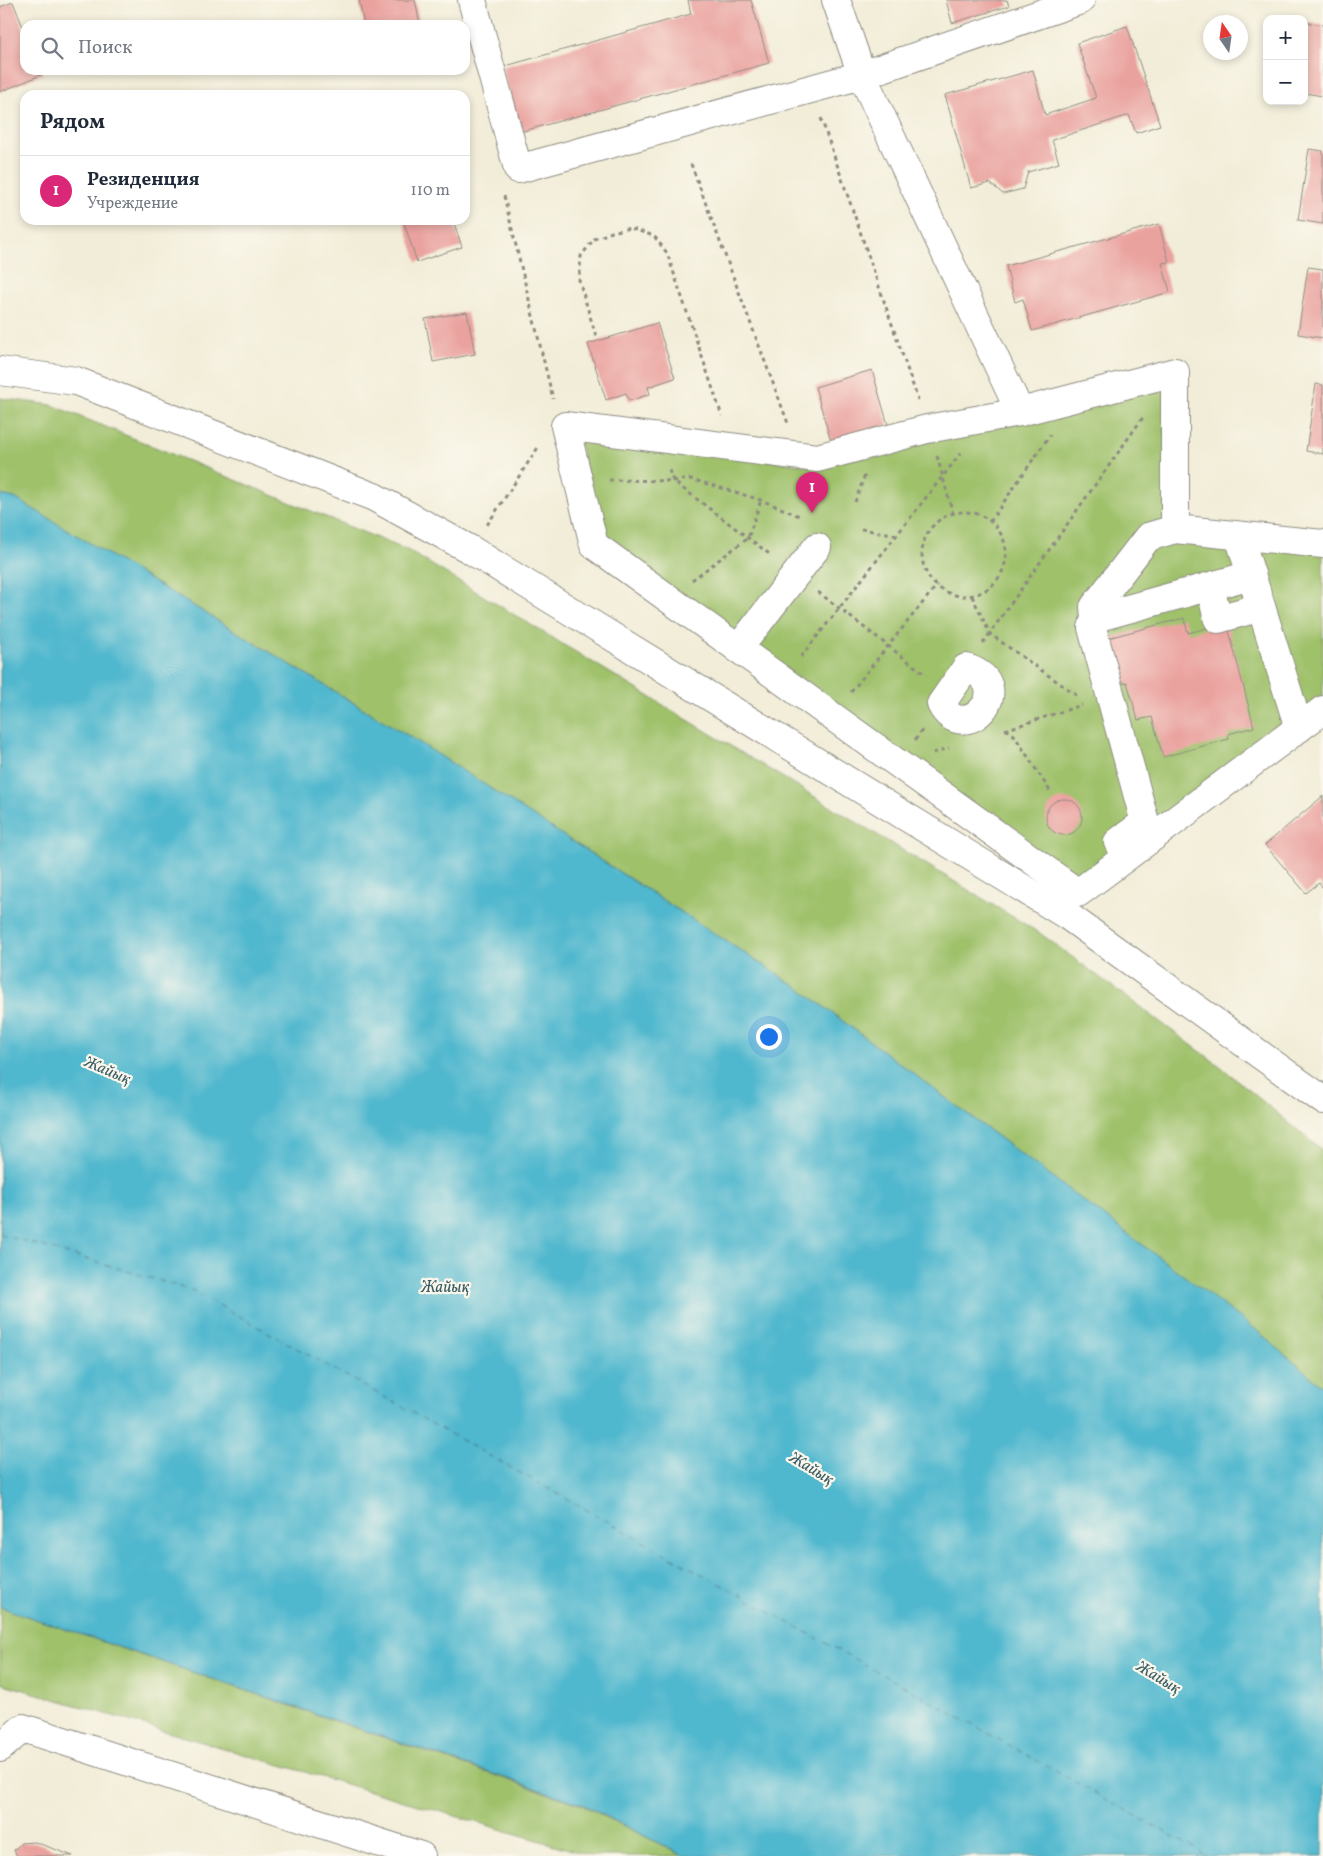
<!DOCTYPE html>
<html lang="ru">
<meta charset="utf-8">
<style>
:root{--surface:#fff;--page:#f2f2f3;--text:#1f2937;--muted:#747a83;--line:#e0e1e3;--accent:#db2777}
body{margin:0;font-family:Vollkorn,serif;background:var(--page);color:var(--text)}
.controls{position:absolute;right:15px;top:15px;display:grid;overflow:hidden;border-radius:10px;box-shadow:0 2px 8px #0003}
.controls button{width:45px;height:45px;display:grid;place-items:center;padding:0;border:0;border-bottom:1px solid var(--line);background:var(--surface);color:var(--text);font:25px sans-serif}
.compass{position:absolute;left:1203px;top:15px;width:45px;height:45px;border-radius:50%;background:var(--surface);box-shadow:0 2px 8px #0003;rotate:347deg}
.you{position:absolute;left:768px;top:1036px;width:18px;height:18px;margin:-12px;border:4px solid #fff;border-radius:50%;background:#1a73e8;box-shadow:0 0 0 8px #1a73e833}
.badge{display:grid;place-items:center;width:32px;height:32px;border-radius:50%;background:var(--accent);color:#fff;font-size:16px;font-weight:700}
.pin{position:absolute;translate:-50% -41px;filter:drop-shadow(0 1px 2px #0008)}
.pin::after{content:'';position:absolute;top:26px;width:18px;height:15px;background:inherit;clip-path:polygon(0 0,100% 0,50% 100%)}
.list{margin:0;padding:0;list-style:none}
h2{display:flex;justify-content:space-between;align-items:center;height:65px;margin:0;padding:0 20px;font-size:21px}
h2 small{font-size:16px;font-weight:400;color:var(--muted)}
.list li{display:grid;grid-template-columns:32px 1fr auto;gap:15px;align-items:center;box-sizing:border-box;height:70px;padding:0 20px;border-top:1px solid var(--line)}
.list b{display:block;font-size:19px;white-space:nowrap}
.list p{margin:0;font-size:16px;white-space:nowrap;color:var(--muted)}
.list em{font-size:16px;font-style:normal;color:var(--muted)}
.icon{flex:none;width:28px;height:28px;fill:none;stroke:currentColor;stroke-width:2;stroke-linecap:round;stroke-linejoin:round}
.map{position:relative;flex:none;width:1323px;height:1856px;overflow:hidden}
.search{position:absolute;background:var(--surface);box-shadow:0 2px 8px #0003;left:20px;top:20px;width:450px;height:55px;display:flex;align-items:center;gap:12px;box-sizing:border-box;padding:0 18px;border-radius:15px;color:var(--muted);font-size:19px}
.panel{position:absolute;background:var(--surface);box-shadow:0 2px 8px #0003;left:20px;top:90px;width:450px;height:135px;border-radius:15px}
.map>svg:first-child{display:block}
.green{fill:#9fc16a;stroke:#65764a}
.water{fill:#4fb7ce;stroke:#3d717c}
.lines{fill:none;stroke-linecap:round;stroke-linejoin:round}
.ferry{stroke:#385c64;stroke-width:1;stroke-dasharray:6 5;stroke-linecap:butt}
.building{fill:#eaa29f}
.minor-casing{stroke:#8e8c82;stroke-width:30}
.path{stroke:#8e8c82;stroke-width:3;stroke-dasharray:4 4;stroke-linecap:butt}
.minor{stroke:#fff;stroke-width:28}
.labels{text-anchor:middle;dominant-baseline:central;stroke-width:4.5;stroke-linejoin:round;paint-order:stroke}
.water-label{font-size:16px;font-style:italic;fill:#385c64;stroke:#fbf7ec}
</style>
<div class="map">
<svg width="1323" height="1856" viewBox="0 0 1323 1856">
<rect width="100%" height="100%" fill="#fbf7ec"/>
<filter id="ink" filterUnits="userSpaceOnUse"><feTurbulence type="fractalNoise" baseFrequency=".02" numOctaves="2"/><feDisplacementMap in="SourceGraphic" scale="10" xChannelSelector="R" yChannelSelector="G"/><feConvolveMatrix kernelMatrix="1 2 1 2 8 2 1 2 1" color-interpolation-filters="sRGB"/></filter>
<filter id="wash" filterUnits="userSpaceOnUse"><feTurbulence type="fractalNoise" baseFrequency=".0096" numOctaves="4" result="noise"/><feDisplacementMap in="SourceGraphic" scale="20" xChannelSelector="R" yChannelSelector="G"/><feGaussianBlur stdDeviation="1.12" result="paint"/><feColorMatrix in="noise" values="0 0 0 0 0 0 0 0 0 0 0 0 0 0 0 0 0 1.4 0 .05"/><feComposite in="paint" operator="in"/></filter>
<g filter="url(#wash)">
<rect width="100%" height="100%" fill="#f2edd8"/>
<g class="green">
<polygon points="1165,384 1166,537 1323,553 1323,698 1078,882 603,540 578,437 818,467"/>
<polygon points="0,398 52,405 409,551 1041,934 1220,1066 1323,1151 1323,1387 1255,1329 800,989 425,746 15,498 0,495"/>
<polygon points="0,1607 582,1805 684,1856 592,1856 0,1683"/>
</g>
<polygon class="water" points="0,495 15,498 425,746 800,989 1255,1329 1323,1387 1323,1856 684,1856 582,1804 0,1607"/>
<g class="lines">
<polyline class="ferry" points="0,1234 192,1290 1208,1856"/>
</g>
<g id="blocks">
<g class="building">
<polygon points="359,0 415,0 420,25 364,25"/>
<polygon points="688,0 751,0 769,63 520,132 502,67 691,14"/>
<polygon points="946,0 1007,0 1009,6 952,23"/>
<polygon points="13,2 25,32 25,70 41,70 43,74 0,92 0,7"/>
<polygon points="1304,22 1323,25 1323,96 1304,93"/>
<polygon points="1127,26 1160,125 1136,133 1129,115 1052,140 1059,163 1028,172 1023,189 1003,194 990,183 971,188 945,95 1033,70 1045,115 1096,98 1077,43"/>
<polygon points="1309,149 1323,151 1323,224 1298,220"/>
<polygon points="403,220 453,220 462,247 417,262"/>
<polygon points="1159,224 1169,262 1162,263 1170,292 1032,331 1023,299 1015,302 1006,266"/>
<polygon points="1308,267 1323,269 1323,338 1298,334"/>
<polygon points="467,312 475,354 433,362 425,319"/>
<polygon points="657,323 675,378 648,387 650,394 629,401 626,393 606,400 588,344"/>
<polygon points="872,370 888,425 831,441 815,387"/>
<polygon points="1316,384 1323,385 1323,454 1306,451"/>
<polygon points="1184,618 1188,633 1227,623 1254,727 1228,734 1229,739 1163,757 1152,717 1138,720 1127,682 1117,685 1104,639"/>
<polygon points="1323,796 1323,888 1319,883 1306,893 1265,845"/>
<circle cx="1064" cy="817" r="18"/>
<polygon points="35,1842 73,1856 17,1856 14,1850 21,1843"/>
</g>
</g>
</g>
<g filter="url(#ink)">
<use href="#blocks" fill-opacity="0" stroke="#8e8c82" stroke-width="1"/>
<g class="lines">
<g class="minor-casing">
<g id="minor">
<polyline points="472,0 518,169 862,75 1081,0"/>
<polyline points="836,0 862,75 1020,412"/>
<polyline points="0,371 76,381 374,497 471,550 1068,916 1323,1100"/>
<polyline points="1239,536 1299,728"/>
<polyline points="1323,544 1175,529 1175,372 1020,412 927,429 817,458 565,426 594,545 1078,893 1323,710"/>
<polyline points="1210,587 1218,619 1261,607"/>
<polyline points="1095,618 1251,575"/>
<polyline points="738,649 817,547"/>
<path d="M966,668C1022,685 963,749 941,704Z"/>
<polyline points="1118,842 1145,822 1092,628 1095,618 1094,607 1148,537 1175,529"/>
<polyline points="0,1748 23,1728 421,1856"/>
</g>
</g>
<g class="path">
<polyline points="821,118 918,400"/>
<polyline points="691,164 789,426"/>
<polyline points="504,196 553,399"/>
<polyline points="596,336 579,280 581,256 594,239 612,232 630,228 654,236 667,253 722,416"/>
<polyline points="937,456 953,514"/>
<polyline points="669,470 673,481 772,556"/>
<polyline points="609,480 673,481 691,479 761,500 802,517"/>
<polyline points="811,488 813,497"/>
<polyline points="855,502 865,475"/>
<circle cx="964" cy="554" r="42"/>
<polyline points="990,522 1050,435"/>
<polyline points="487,525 539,446"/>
<polyline points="861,529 898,535"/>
<polyline points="692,580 748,538 761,500"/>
<polyline points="818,592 926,675"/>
<polyline points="972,596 990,634 1079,697"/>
<polyline points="983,643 1144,416"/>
<polyline points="801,657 961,453"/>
<polyline points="851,692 937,585"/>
<polyline points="1006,729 1014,735 1050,791"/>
<polyline points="1005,730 1082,705"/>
<polyline points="915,740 923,729"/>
<polyline points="933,753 949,748"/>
</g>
<use href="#minor" class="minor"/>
</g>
</g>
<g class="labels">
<g class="water-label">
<text transform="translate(107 1071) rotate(23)">Жайық</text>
<text x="445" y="1288">Жайық</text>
<text transform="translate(811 1469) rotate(31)">Жайық</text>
<text transform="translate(1158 1678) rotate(31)">Жайық</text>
</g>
</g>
</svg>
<div class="controls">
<button>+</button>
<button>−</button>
</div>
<svg class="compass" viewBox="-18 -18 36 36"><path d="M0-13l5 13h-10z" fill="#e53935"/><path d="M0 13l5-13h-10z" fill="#747a83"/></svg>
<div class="you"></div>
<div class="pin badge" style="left:812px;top:513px">1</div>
<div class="search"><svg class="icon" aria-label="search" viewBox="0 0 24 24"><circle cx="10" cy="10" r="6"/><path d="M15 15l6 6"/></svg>Поиск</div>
<section class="panel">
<h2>Рядом<small></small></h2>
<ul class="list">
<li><span class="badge">1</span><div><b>Резиденция</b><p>Учреждение</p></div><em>110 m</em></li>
</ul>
</section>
</div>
